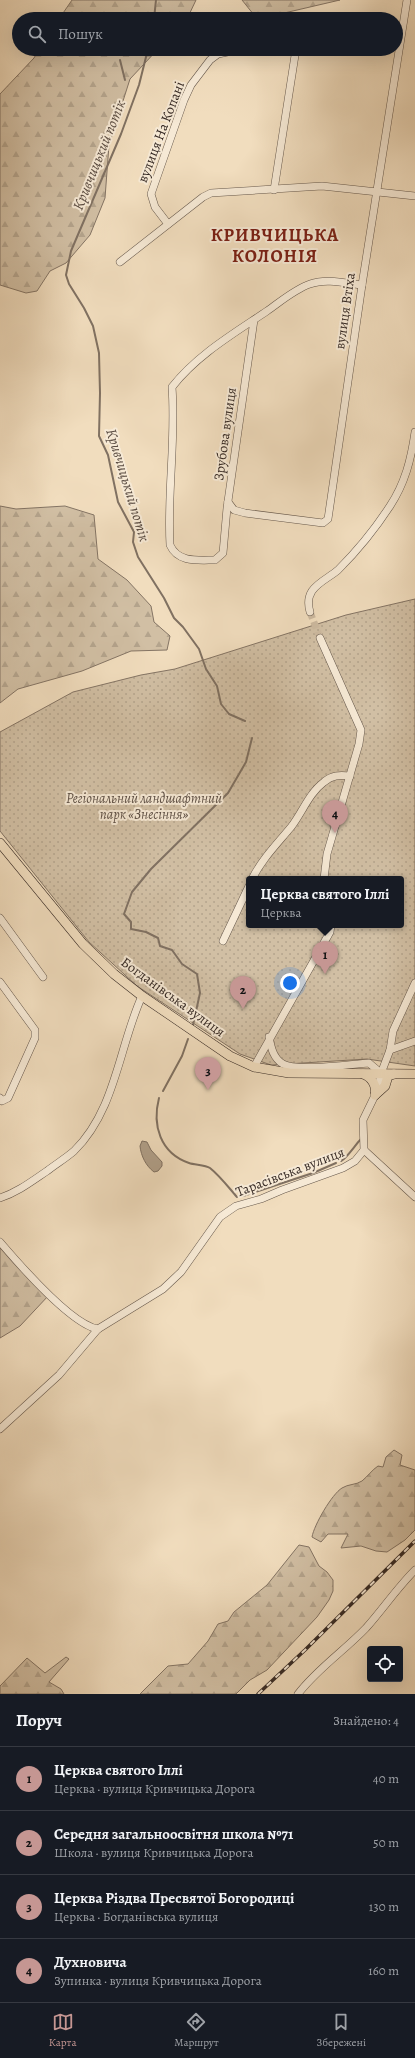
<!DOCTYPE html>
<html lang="uk">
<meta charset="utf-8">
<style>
:root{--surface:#171b24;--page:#20242c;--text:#f1f3f6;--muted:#9ea1a6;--line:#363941;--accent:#c59692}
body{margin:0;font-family:Alegreya,serif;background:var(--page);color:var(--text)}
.controls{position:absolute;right:12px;bottom:12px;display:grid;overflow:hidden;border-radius:4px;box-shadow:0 4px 16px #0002}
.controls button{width:36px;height:36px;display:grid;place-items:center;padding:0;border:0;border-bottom:1px solid var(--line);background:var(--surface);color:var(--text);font:20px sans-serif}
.you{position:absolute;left:290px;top:983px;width:14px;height:14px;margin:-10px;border:3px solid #fff;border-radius:50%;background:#1a73e8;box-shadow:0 0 0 6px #1a73e833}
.badge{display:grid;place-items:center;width:26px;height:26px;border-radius:50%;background:var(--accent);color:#111;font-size:13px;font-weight:700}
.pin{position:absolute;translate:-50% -33px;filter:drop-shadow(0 1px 2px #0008)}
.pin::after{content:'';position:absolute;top:21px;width:14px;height:12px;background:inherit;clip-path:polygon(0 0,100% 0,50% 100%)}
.popup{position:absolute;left:246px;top:876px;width:158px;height:52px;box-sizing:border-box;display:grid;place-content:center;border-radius:4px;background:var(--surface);filter:drop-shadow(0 1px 3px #0005);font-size:13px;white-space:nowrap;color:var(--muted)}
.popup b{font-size:15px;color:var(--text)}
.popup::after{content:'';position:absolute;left:50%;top:100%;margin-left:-8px;border:8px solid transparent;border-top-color:var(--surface)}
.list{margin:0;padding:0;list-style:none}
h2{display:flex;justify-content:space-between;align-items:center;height:52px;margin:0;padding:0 16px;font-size:17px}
h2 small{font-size:13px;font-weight:400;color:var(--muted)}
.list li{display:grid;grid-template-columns:26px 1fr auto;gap:12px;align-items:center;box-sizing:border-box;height:64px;padding:0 16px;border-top:1px solid var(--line)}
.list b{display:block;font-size:15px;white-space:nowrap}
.list p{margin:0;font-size:13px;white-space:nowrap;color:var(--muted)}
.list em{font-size:13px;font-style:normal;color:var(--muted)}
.icon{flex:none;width:22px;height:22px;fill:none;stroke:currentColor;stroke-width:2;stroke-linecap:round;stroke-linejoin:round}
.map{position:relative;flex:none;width:415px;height:1694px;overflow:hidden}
.search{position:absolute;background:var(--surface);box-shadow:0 4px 16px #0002;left:12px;right:12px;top:12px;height:44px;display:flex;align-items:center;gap:10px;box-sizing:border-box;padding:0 14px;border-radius:22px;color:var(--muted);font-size:15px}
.sheet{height:308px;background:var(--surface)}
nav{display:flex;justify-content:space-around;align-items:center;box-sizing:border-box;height:56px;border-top:1px solid var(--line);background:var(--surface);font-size:11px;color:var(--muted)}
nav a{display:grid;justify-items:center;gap:2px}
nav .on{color:var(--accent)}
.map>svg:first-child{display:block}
.forest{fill:url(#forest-firs);stroke:#847464}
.park{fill:url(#park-dots);stroke:#847464;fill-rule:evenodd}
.water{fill:#b1a08a;stroke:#807162}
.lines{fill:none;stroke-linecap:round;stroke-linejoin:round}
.stream{stroke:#807162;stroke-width:2}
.minor-tunnel{stroke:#ccb99f;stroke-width:7;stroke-dasharray:7 3.5;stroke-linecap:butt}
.minor-casing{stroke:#65574b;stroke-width:8}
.major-casing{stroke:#362a25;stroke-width:10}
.minor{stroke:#f6e9d5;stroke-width:7}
.major{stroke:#f1ddbe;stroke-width:9}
.rail-casing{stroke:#362a25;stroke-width:3.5}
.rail{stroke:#f6e9d5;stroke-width:2;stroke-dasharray:6;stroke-linecap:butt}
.labels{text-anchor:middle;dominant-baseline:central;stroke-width:4;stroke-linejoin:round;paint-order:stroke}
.street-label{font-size:14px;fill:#362a25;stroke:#f6e9d5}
.park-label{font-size:14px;font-style:italic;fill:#5d4f45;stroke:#f6e9d5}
.water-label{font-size:15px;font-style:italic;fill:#5b4d43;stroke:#f6e9d5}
.district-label{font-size:18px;font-weight:bold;letter-spacing:1px;fill:#7a1f14;stroke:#f6e9d5}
</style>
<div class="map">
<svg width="415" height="1694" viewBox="0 0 415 1694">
<defs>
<pattern id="forest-firs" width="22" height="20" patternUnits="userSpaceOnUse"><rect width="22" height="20" fill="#d1bfa4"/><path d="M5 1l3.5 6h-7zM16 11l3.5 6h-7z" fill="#b4a48d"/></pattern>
<pattern id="park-dots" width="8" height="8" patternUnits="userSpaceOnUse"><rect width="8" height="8" fill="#d1bfa4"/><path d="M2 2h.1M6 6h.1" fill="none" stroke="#b4a48d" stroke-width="1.8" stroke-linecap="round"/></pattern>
</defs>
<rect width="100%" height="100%" fill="#f1ddbe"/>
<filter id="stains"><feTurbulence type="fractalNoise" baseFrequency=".005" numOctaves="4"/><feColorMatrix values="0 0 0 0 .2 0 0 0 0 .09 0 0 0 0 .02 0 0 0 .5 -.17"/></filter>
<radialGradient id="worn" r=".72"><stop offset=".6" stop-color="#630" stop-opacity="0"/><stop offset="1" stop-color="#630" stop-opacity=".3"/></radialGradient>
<g class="forest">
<polygon points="72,0 196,0 187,19 59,19"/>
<polygon points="242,0 340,0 267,17 254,15"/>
<polygon points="39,49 158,49 130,79 109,145 105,198 90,235 66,263 50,271 37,291 26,293 0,285 0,94 34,58"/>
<polygon points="0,506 16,509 65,506 94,515 98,559 127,580 151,606 154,622 170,636 167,650 131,651 82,671 18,689 0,703"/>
<polygon points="0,1246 49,1295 20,1326 0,1338"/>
<path d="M394,1450L402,1455L400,1465L415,1470V1530L405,1540L387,1552L376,1551L361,1546L341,1548L348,1534H328L321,1542L312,1537C314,1525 332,1494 342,1488C348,1484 356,1485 362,1481C368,1476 372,1470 378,1466L383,1467L386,1457Z"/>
<polygon points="299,1545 309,1547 319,1566 327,1572 333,1580 333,1591 329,1600 317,1617 267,1670 250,1680 236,1694 140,1694 168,1666 188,1664 208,1641 218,1624 228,1621 234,1612 267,1585"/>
<polygon points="66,1657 69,1659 49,1682 61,1689 64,1694 0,1694 0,1686 27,1658 45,1673"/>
</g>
<path class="park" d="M415,599V1066L367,1059L271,1065L240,1054L137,986L89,942L0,831V732L73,692L141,675L175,669L346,615ZM249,879H401V925H249Z"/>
<path class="water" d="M142,1141L147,1142L151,1150L162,1162V1166L158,1171L154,1172C146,1166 141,1156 140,1146Z"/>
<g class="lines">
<g class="stream">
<polyline points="154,19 156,0"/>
<polyline points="148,49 139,85 121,134 71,251 66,275 69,284 84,308 93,326 99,353 100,393 99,436 108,455 118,502 134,532 133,542 138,557 164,598 174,618 183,627 199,649 206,669 217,686 221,704 229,714 245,721"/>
<polyline points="120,60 125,80"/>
<polyline points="193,1025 200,993 197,974 182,964 172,950 160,946 158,938 146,932 131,929 131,922 124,914 132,892 151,869 228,793 246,762 252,738"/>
<polyline points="163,1091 182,1056 188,1039"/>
<path d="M159,1098C152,1125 160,1153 189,1163C195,1165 205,1165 210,1168C220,1176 229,1188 237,1197"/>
<path d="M341,1161C347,1158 355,1145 361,1139"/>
<polyline points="243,1196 313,1173 336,1163"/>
</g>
<polyline class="minor-tunnel" points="310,612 320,638"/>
<g class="minor-casing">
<g id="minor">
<polyline points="274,190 296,49"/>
<polyline points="168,224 155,207 151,194 184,100 191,85 210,60 218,54 242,49"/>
<polyline points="120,262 203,197 211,193 322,186 415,196"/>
<path d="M254,320L227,508L223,553L215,560C198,560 178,563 170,545C167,493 176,440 172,387C197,355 233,334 267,311C280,302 295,289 310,284C326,278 345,283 362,285"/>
<polyline points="228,502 234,510 245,513 323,523 328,519 362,285 407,0"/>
<path d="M310,612C308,605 308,597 312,591C318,582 330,577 338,570C357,551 375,529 390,506C405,483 411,460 415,432"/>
<polyline points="320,638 361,730 359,744 327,854 324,879"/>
<path d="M252,879C262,859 277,844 291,827C302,813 309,793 324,782C332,775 339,775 350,776"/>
<polyline points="0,918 43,977"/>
<polyline points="223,941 249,886"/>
<polyline points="0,982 35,1030 35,1038 8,1098 2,1101 0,1098"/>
<path d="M269,1037C271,1047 273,1058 283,1064C297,1072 351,1064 369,1063L382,1074"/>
<polyline points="390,1050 393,1031 415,983"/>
<polyline points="254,1067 330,932 331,925"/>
<polyline points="364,1150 415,1197"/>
<path d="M0,1198C18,1192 32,1181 47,1171C56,1164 66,1158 74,1151C116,1110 119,1046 142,996"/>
<path d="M0,1242C18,1263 72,1325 98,1329"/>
<polyline points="0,1429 59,1375 98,1329 163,1289 181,1272 220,1217 236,1206 261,1199 282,1190 343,1168 355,1161 364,1150 363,1120 379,1087 380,1076 390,1050 415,1041"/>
<path d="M298,1694C317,1669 344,1651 366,1628C383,1609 397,1588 415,1570"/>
</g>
</g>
<g class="major-casing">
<g id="major">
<polyline points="0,843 83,944 114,974 142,996 230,1056 254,1067 289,1073 415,1074"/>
<path d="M363,1074C372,1077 377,1086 375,1095"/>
<polyline points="375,1095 385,1086 388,1076 394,1074"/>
</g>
</g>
<use href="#minor" class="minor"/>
<use href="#major" class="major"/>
<g class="rail-casing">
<polyline id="rail" points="258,1694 305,1650 415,1541"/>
</g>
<use href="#rail" class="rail"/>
</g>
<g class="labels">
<g class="street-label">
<text transform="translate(161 132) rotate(-69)">вулиця На Копані</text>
<text transform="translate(345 311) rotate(-82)">вулиця Втіха</text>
<text transform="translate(225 434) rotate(-82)">Зрубова вулиця</text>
<text transform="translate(173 997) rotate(36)">Богданівська вулиця</text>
<text transform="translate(290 1172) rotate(-21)">Тарасівська вулиця</text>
</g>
<g class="park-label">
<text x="144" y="798">Регіональний ландшафтний<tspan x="144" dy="16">парк «Знесіння»</tspan></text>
</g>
<g class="water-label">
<text transform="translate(99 155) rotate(-68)">Кривчицький потік</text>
<text transform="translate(128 485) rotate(73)">Кривчицький потік</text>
</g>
<g class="district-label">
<text x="275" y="235">КРИВЧИЦЬКА<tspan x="275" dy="21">КОЛОНІЯ</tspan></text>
</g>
</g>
<rect width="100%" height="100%" filter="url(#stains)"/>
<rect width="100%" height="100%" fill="url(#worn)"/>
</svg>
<div class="controls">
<button><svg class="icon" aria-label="locate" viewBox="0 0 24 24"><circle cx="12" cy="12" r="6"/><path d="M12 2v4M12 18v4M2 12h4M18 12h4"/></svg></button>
</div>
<div class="you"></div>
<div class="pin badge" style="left:325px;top:974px">1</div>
<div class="popup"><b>Церква святого Іллі</b>Церква</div>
<div class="pin badge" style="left:243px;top:1009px">2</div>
<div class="pin badge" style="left:208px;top:1090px">3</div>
<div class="pin badge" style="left:335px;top:833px">4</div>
<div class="search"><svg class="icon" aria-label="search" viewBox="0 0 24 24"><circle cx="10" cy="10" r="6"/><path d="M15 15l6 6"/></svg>Пошук</div>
</div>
<section class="sheet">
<h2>Поруч<small>Знайдено: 4</small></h2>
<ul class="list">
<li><span class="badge">1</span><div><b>Церква святого Іллі</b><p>Церква · вулиця Кривчицька Дорога</p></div><em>40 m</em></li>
<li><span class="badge">2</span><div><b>Середня загальноосвітня школа №71</b><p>Школа · вулиця Кривчицька Дорога</p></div><em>50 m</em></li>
<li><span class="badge">3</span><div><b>Церква Різдва Пресвятої Богородиці</b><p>Церква · Богданівська вулиця</p></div><em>130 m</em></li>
<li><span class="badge">4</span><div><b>Духновича</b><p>Зупинка · вулиця Кривчицька Дорога</p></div><em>160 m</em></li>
</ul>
</section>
<nav>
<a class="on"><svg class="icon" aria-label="map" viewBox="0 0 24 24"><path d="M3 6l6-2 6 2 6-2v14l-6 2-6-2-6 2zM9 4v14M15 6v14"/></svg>Карта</a>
<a><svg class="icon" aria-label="directions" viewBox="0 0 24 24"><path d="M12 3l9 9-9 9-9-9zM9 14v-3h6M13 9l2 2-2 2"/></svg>Маршрут</a>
<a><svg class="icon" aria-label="saved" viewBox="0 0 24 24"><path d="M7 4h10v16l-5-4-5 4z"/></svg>Збережені</a>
</nav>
